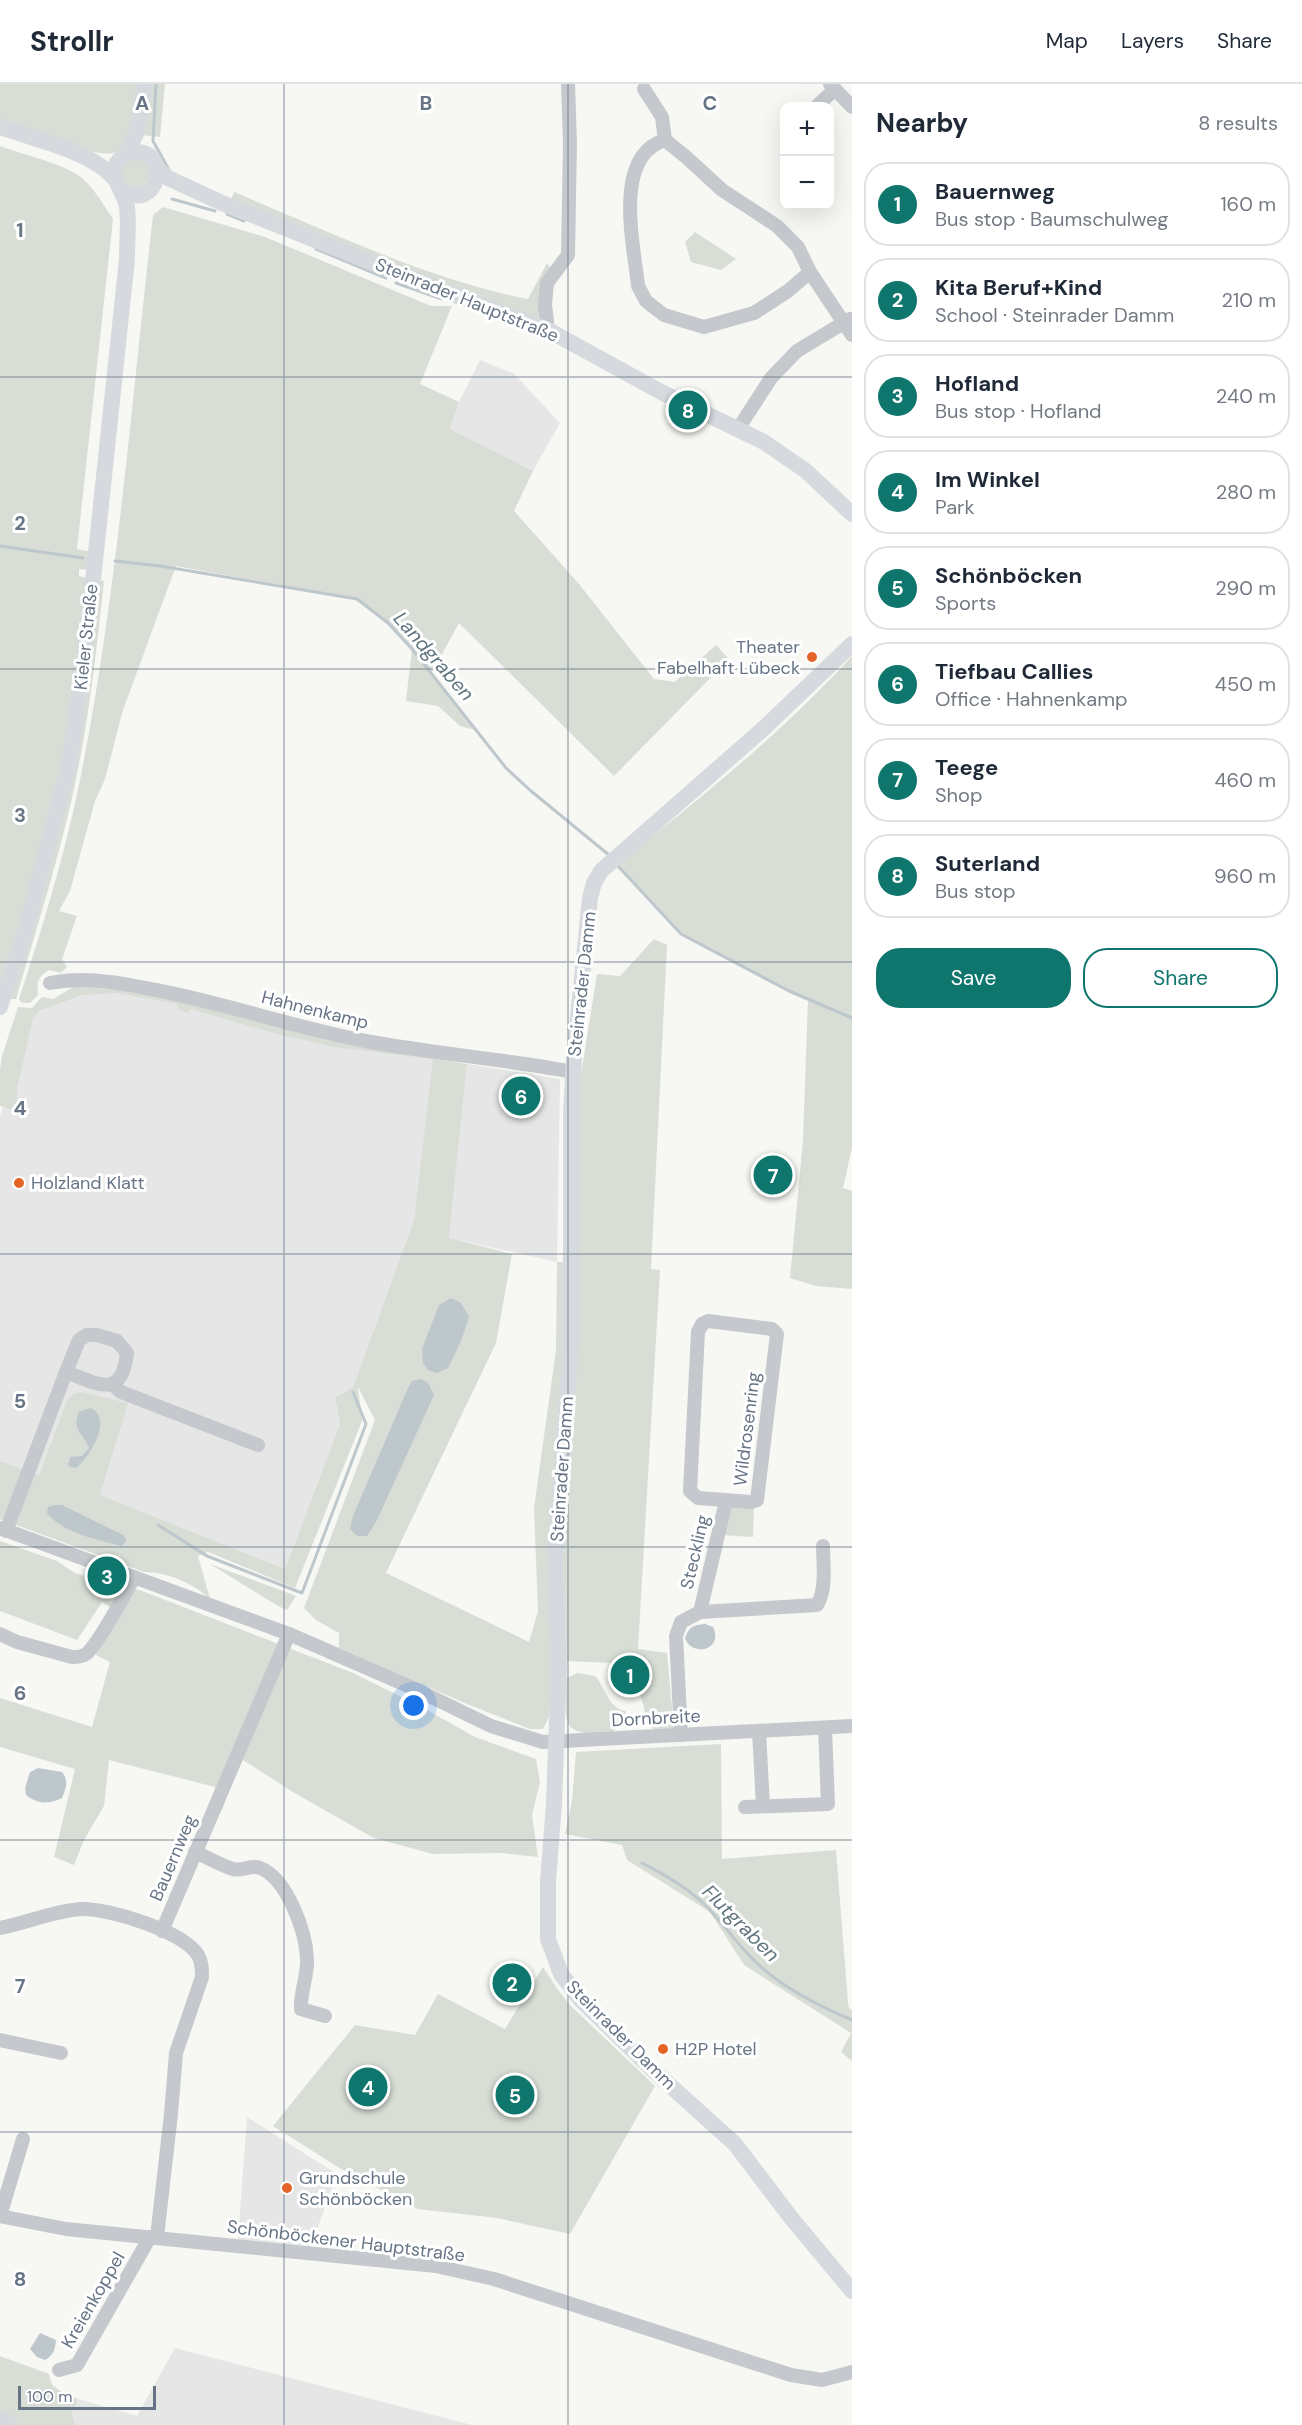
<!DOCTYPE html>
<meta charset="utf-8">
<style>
:root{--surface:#fff;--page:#f2f2f3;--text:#1f2937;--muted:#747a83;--line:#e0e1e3;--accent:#0f766e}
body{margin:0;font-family:"DM Sans",sans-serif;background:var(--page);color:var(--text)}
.controls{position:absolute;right:18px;top:18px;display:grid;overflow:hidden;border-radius:12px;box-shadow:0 6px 24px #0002}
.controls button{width:54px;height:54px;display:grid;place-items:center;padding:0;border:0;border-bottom:2px solid var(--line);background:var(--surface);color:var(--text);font:30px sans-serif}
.scale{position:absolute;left:18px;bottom:15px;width:138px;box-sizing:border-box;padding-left:6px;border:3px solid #667485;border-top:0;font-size:16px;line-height:21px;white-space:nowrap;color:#667485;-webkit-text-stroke:4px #fff;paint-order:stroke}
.you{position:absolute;left:414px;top:1622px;width:21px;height:21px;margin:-15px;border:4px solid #fff;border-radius:50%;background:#1a73e8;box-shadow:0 0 0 9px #1a73e833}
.badge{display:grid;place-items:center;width:39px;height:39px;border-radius:50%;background:var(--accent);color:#fff;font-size:20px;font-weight:700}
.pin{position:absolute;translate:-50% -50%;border:3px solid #fff;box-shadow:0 2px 6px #0006}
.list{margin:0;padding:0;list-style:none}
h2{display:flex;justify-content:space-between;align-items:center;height:78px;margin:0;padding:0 24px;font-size:26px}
h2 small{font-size:20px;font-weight:400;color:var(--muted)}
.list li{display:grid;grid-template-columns:39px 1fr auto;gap:18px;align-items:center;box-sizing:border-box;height:84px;margin:0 12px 12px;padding:0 12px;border:2px solid var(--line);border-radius:24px}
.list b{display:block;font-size:22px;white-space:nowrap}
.list p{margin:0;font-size:20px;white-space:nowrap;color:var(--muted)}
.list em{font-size:20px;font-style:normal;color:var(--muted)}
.actions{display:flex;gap:12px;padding:18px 24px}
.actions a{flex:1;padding:14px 0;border:2px solid var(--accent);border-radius:24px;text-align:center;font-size:21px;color:var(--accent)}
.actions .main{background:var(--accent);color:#fff}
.map{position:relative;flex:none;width:852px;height:2341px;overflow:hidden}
header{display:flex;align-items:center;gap:36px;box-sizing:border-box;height:84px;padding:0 30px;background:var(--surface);border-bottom:2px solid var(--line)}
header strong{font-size:28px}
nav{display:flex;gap:33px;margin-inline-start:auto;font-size:21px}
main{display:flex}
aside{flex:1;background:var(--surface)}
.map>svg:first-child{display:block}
.built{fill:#e5e6e5}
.green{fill:#d8ded5}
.water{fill:#bdc7cc}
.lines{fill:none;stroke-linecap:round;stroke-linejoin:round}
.stream{stroke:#bdc7cc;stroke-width:3}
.minor{stroke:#c5c8cc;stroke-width:14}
.major{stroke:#d6dadf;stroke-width:16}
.highway{stroke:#d6dadf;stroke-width:20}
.grid{fill:none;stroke:#667485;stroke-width:1.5;stroke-opacity:0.55}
.poi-dot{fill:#e46527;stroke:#fff;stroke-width:2}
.labels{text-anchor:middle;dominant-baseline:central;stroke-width:6;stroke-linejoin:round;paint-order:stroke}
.street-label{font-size:18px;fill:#667485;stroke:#fff}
.poi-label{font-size:18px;fill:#667485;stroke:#fff;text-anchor:start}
.water-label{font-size:20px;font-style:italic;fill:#627681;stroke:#fff}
.grid-label{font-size:20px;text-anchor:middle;font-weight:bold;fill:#667485;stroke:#fff;stroke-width:6;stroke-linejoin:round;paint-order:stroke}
</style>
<header>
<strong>Strollr</strong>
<nav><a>Map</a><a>Layers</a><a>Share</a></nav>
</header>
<main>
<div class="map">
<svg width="852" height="2341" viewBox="0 0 852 2341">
<rect width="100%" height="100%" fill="#f7f7f4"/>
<g class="built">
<polygon points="480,276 514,290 560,339 533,387 450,345 459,318"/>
<polygon points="113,907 136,909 434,975 414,1136 353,1303 335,1315 340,1340 285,1485 99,1411 127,1319 82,1308 74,1309 67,1316 39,1391 0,1377 0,1032 31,927 78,908"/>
<polygon points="467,980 560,995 557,1178 449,1154"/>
<polygon points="247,2033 337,2090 311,2162 238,2155"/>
<polygon points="175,2264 472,2341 75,2341 72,2330 78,2315 137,2332"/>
</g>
<g class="green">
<path d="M0,0H165L160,53L132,50C129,57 121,67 113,69C92,74 23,45 0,37Z"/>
<path d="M0,62C24,71 63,79 82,94C95,105 104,122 113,135L77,465L92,468L90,486L79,485V492L87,494L69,655L39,784L0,902Z"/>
<polygon points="131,74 145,76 151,90 143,102 135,104 123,98 121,84"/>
<path d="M234,108C328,147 429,196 528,215L547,179L551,185L542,235L471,212L231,116Z"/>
<path d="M163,123L265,153L431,222H452L420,300L459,318L450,345L533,387L514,427L579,500L654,595L675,598L716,561L729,575L614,692L459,539L431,590L475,646L460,642L438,622L406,617L412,565L388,539L357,515L176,482L123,626L105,695L95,717L70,807L59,827L77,832L62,875L67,883L61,889L49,886C37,894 37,897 38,911L30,919H22L19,915C42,845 64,773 79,701C117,514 131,321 153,131Z"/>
<polygon points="695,148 736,175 721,186 691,178 685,158"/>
<path d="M100,496L104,497C96,571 88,645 71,718C56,784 35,849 16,915H11L29,854Z"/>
<path d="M852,572V1063L843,1104L852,1107V1205L816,1202L790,1194L803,1056L808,916L681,850L617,781C699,715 781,650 852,572Z"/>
<path d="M654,855L667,861L651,1185L660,1186L638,1565L667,1569L674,1645L655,1647C640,1630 648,1622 637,1607L639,1604L626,1587L624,1589L611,1579L567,1577L562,1462L578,1010L597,890L620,892Z"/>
<path d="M109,901L434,971V975L467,980L449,1154L512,1170L496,1259L386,1489L529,1558L538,1527L534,1424L556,1266L557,1178H566L550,1620L549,1633L543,1645H530L467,1620L339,1564V1549L316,1536L304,1524L375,1336L358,1303L362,1337L295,1504L208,1468L198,1472L210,1515C193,1499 167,1488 144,1488L0,1435V1377L39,1391L67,1316L74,1309L82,1308L128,1319L100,1411L285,1485L340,1340L335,1314L353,1303L414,1136L433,975L335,963L277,950L191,925L188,929L178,925L177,920L118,909L82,911L38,927L33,935L17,1004V1020L11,1025L0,1022V985L2,972L18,923L32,924L42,913L53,915L73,903Z"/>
<polygon points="731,1422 754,1424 753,1453 721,1451"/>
<polygon points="0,1457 57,1477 73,1488 113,1503 123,1502 142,1507 353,1589 420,1622 475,1653 536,1675 540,1698 532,1731 538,1773 501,1769 433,1770 374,1754 296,1710 240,1674 222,1726 211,1721 215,1703 109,1676 104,1722 84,1756 74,1781 54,1773 75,1685 0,1663 0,1614 92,1643 110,1578 96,1571 121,1530 102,1518 77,1556 0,1527"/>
<polygon points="210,1480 296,1512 287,1526 278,1522"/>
<path d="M577,1589L595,1592C605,1602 609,1626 626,1627L624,1634L612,1649C559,1653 566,1640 566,1595Z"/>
<polygon points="721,1660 722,1775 836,1766 848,1919 849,1924 852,1926 852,1977 841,1968 851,1949 744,1881 710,1828 627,1776 622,1761 565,1750 572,1717 576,1668"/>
<polygon points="543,1883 558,1906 570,1921 655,2002 570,2150 497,2134 418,2125 341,2085 273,2042 355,1941 415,1951 438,1910 505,1945"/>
<polygon points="0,2272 49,2290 52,2301 66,2311 78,2315 72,2330 75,2341 0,2341"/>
</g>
<g class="water">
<polygon points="451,1214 461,1219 469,1233 461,1257 448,1284 437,1289 428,1286 423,1279 422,1265 439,1221"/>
<polygon points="421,1295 428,1299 434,1311 376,1438 367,1452 357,1452 350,1445 353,1432 408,1304 412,1297"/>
<path d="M90,1324C114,1334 90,1373 76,1384L68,1382L70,1373L82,1372L89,1364C84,1350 71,1346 79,1328Z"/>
<path d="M54,1421H62L125,1452L126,1457L122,1462C98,1456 63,1449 47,1429L48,1423Z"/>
<path d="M705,1540L713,1543C724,1567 691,1573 685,1554C689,1543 693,1541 705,1540Z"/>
<path d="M38,1684L62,1688C69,1697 66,1704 62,1714C49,1720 39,1721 26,1711L25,1704L30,1688Z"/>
<path d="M40,2249L56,2256C55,2265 54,2271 45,2276L37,2273L30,2265Z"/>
</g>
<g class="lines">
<g class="stream">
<polyline points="156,0 153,57 168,84"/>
<polyline points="172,115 215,127"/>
<polyline points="227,130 244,137"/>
<polyline points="316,165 386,194"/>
<polyline points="396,199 442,215"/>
<polyline points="0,462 83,474"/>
<polyline points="115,477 160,482 357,515 388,539 412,565 506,684 531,707 609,771"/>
<polyline points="617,781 681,850 789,907 852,934"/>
<polyline points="158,1441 207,1472 302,1509 366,1340 353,1308"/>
<path d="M642,1779C664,1790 686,1803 704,1820C724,1840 739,1863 760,1882C785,1905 821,1923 852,1936"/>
</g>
<g class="minor">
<polyline points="830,0 852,23"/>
<polyline points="644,5 662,33 665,56 686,73 722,106 777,142 798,163 810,188 852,251"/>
<polyline points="817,22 835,5"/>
<path d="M665,56C612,72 634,161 638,202L646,217L664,231L704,243L754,229L788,207L810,188"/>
<polyline points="548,246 545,221 547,199 568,171 570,59 568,0"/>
<polyline points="738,345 771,294 797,267 850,235"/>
<path d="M50,899C81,893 110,897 140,903C217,916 290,943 366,957C435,970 505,975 573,988"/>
<polygon points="708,1237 772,1245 777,1250 757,1416 751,1418 698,1414 690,1407 698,1248 702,1240"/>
<polyline points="113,1301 121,1308 258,1361"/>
<polyline points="0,1444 289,1550 413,1604 491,1642 543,1658 852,1642"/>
<path d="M6,1447L66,1288C98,1300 122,1316 127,1269L117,1257L97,1251H87L79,1256L66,1288"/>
<polyline points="700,1528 726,1417"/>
<path d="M0,1550L17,1558L72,1573C77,1573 82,1573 86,1570C97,1562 127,1507 134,1493"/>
<polyline points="759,1647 763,1722"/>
<path d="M681,1651L676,1552L681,1538L700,1528L817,1521C827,1505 823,1480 823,1462"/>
<polyline points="745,1723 828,1720 825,1644"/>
<path d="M195,1768C207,1773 220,1781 233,1785C243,1788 250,1780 260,1784C287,1794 306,1848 307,1875C308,1892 300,1908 301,1925L325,1932"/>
<path d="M0,1844C27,1839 53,1827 81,1825C108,1824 183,1847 198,1871C202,1878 202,1885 202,1893L176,1969L171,2030L157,2153"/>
<polyline points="162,1847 289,1550"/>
<polyline points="0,1956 61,1969"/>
<polyline points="0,2132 66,2145 436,2182 494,2195 791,2291 822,2296 852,2288"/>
<polyline points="0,2132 23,2055"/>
<polyline points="59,2286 77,2281 150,2153"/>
</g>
<g class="major">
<path d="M0,43C34,55 91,67 114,94"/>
<polyline points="126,70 136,50 145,0"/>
<polyline points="157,84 168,94 222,119 436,204 548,246 661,308 764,358 806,387 852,430"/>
<polyline points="852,560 763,645 601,787 594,799 590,814 574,974 571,1031 571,1257 555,1478 559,1580 554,1720 548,1797 548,1855 561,1890 581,1916 654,1987 735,2060 792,2135 852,2207"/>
<path d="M0,923L23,855L69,681L87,553L127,175C127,158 129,140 127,123C125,106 105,92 119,76C123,71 129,68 135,68C173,67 157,130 122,106"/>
</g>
<polyline class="highway" points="0,2336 7,2341"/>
</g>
<path class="grid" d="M284,0V2341M568,0V2341M0,293H852M0,585H852M0,878H852M0,1170H852M0,1463H852M0,1756H852M0,2048H852"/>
<g class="poi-dot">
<circle cx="812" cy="573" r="6"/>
<circle cx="19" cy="1099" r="6"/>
<circle cx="663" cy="1965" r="6"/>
<circle cx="287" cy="2104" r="6"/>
</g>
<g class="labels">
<g class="street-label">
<text transform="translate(467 216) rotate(22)">Steinrader Hauptstraße</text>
<text transform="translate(86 553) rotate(-84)">Kieler Straße</text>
<text transform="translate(582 900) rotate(-84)">Steinrader Damm</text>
<text transform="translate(315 926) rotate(14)">Hahnenkamp</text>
<text transform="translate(747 1345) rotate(-83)">Wildrosenring</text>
<text transform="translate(562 1385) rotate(-86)">Steinrader Damm</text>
<text transform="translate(695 1468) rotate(-77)">Steckling</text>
<text transform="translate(656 1634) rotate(-3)">Dornbreite</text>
<text transform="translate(173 1774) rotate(-67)">Bauernweg</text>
<text transform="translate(621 1951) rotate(45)">Steinrader Damm</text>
<text transform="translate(346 2157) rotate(7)">Schönböckener Hauptstraße</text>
<text transform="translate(93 2216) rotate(-60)">Kreienkoppel</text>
</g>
<g class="poi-label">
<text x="800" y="563" text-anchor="end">Theater<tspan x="800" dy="21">Fabelhaft Lübeck</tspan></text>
<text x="31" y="1099">Holzland Klatt</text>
<text x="675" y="1965">H2P Hotel</text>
<text x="299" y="2094">Grundschule<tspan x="299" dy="21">Schönböcken</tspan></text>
</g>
<g class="water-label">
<text transform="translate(434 572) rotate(49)">Landgraben</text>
<text transform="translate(741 1839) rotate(45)">Flutgraben</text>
</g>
</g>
<g class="grid-label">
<text x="142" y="26">A</text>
<text x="426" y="26">B</text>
<text x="710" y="26">C</text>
<text x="20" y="153">1</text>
<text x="20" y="446">2</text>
<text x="20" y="738">3</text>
<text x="20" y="1031">4</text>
<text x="20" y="1324">5</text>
<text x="20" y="1616">6</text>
<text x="20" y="1909">7</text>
<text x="20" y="2202">8</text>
</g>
</svg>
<div class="controls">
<button>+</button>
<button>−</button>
</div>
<div class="scale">100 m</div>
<div class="you"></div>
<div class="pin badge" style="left:630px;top:1591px">1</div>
<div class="pin badge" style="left:512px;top:1899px">2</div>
<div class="pin badge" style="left:107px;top:1492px">3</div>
<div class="pin badge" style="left:368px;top:2003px">4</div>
<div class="pin badge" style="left:515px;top:2011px">5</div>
<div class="pin badge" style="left:521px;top:1012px">6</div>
<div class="pin badge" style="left:773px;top:1091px">7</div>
<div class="pin badge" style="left:688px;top:326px">8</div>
</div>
<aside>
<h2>Nearby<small>8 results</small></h2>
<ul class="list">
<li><span class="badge">1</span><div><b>Bauernweg</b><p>Bus stop · Baumschulweg</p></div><em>160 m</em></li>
<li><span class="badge">2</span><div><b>Kita Beruf+Kind</b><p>School · Steinrader Damm</p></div><em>210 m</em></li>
<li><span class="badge">3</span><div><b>Hofland</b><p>Bus stop · Hofland</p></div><em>240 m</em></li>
<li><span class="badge">4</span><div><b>Im Winkel</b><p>Park</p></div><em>280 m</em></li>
<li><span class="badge">5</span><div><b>Schönböcken</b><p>Sports</p></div><em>290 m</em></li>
<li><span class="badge">6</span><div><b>Tiefbau Callies</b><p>Office · Hahnenkamp</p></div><em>450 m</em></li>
<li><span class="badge">7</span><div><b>Teege</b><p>Shop</p></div><em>460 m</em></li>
<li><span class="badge">8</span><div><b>Suterland</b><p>Bus stop</p></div><em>960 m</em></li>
</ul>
<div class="actions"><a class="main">Save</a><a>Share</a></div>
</aside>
</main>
